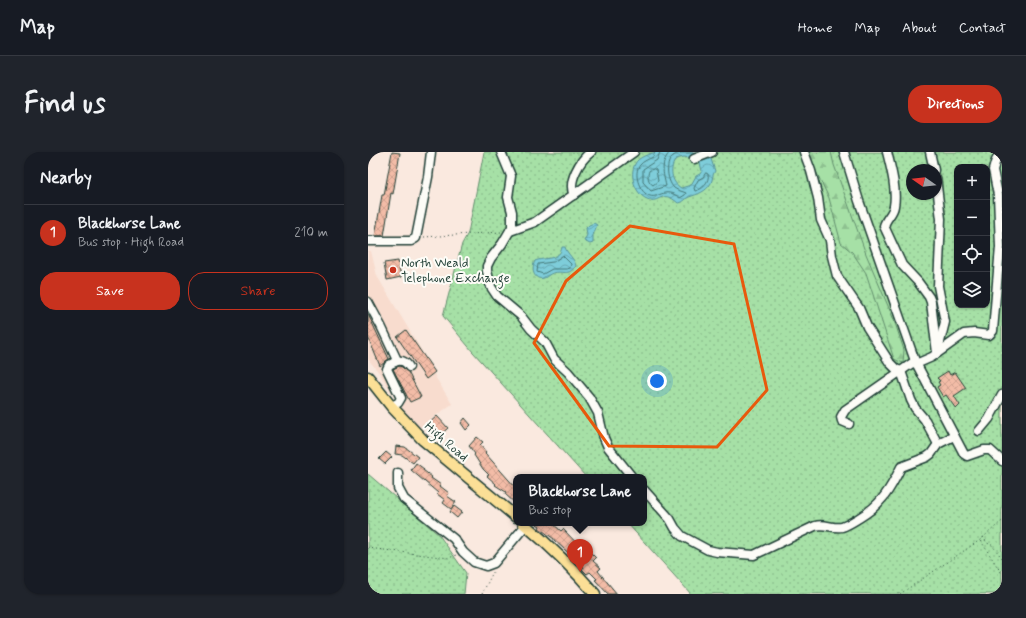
<!DOCTYPE html>
<meta charset="utf-8">
<style>
:root{--surface:#171b24;--page:#20242c;--text:#f1f3f6;--muted:#9ea1a6;--line:#363941;--accent:#c8321e}
body{margin:0;font-family:Mynerve,sans-serif;background:var(--page);color:var(--text)}
.controls{position:absolute;right:12px;top:12px;display:grid;overflow:hidden;border-radius:8px;box-shadow:0 1px 3px #0004}
.controls button{width:36px;height:36px;display:grid;place-items:center;padding:0;border:0;border-bottom:1px solid var(--line);background:var(--surface);color:var(--text);font:20px sans-serif}
.compass{position:absolute;left:538px;top:12px;width:36px;height:36px;border-radius:50%;background:var(--surface);box-shadow:0 1px 3px #0004;rotate:284deg}
.you{position:absolute;left:289px;top:229px;width:14px;height:14px;margin:-10px;border:3px solid #fff;border-radius:50%;background:#1a73e8;box-shadow:0 0 0 6px #1a73e833}
.badge{display:grid;place-items:center;width:26px;height:26px;border-radius:50%;background:var(--accent);color:#fff;font-size:13px;font-weight:700}
.pin{position:absolute;translate:-50% -33px;filter:drop-shadow(0 1px 2px #0008)}
.pin::after{content:'';position:absolute;top:21px;width:14px;height:12px;background:inherit;clip-path:polygon(0 0,100% 0,50% 100%)}
.popup{position:absolute;left:145px;top:322px;width:134px;height:52px;box-sizing:border-box;display:grid;place-content:center;border-radius:8px;background:var(--surface);filter:drop-shadow(0 1px 3px #0005);font-size:13px;white-space:nowrap;color:var(--muted)}
.popup b{font-size:15px;color:var(--text)}
.popup::after{content:'';position:absolute;left:50%;top:100%;margin-left:-8px;border:8px solid transparent;border-top-color:var(--surface)}
.list{margin:0;padding:0;list-style:none}
h2{display:flex;justify-content:space-between;align-items:center;height:52px;margin:0;padding:0 16px;font-size:17px}
h2 small{font-size:13px;font-weight:400;color:var(--muted)}
.list li{display:grid;grid-template-columns:26px 1fr auto;gap:12px;align-items:center;box-sizing:border-box;height:56px;padding:0 16px;border-top:1px solid var(--line)}
.list b{display:block;font-size:15px;white-space:nowrap}
.list p{margin:0;font-size:13px;white-space:nowrap;color:var(--muted)}
.list em{font-size:13px;font-style:normal;color:var(--muted)}
.actions{display:flex;gap:8px;padding:12px 16px}
.actions a{flex:1;padding:9px 0;border:1px solid var(--accent);border-radius:16px;text-align:center;font-size:14px;color:var(--accent)}
.actions .main{background:var(--accent);color:#fff}
.icon{flex:none;width:22px;height:22px;fill:none;stroke:currentColor;stroke-width:2;stroke-linecap:round;stroke-linejoin:round}
.map{position:relative;flex:none;width:634px;height:442px;overflow:hidden;border-radius:16px}
header{display:flex;align-items:center;gap:24px;box-sizing:border-box;height:56px;padding:0 20px;background:var(--surface);border-bottom:1px solid var(--line)}
header strong{font-size:19px}
nav{display:flex;gap:22px;margin-inline-start:auto;font-size:14px}
.intro{display:flex;align-items:center;justify-content:space-between;box-sizing:border-box;height:96px;padding:0 24px}
h1{margin:0;font-size:28px}
.button{padding:10px 18px;border-radius:16px;background:var(--accent);color:#fff;font-size:14px;font-weight:700}
main{display:flex;gap:24px;padding:0 24px}
aside{flex:1;background:var(--surface);border-radius:16px;box-shadow:0 1px 3px #0004}
.map>svg:first-child{display:block}
.built{fill:#f8dcce}
.grass{fill:url(#grass-dots);stroke:#628e6d;fill-rule:evenodd}
.forest{fill:url(#forest-firs);stroke:#628e6d}
.water{fill:url(#water-waves);stroke:#589398}
.lines{fill:none;stroke-linecap:round;stroke-linejoin:round}
.shore{stroke:#457776;stroke-width:1}
.building{fill:url(#building-cross-hatch);stroke:#1f3d34}
.minor-casing{stroke:#1f3d34;stroke-width:11}
.major-casing{stroke:#1f3d34;stroke-width:13}
.path{stroke:#1f3d34;stroke-width:1;stroke-dasharray:1 3;stroke-linecap:butt}
.minor{stroke:#fdfcf7;stroke-width:8}
.major{stroke:#fbdf96;stroke-width:10}
.marked{fill:none;stroke:#e8590c;stroke-width:3;stroke-linejoin:round}
.poi-dot{fill:#c8321e;stroke:#fdfcf7;stroke-width:1.5}
.labels{text-anchor:middle;dominant-baseline:central;stroke-width:4;stroke-linejoin:round;paint-order:stroke}
.poi-label{font-size:13px;fill:#1f3d34;stroke:#fdfcf7;text-anchor:start}
.street-label{font-size:13px;fill:#1f3d34;stroke:#fdfcf7}
</style>
<header>
<strong>Map</strong>
<nav><a>Home</a><a>Map</a><a>About</a><a>Contact</a></nav>
</header>
<div class="intro"><h1>Find us</h1><a class="button">Directions</a></div>
<main>
<aside>
<h2>Nearby<small></small></h2>
<ul class="list">
<li><span class="badge">1</span><div><b>Blackhorse Lane</b><p>Bus stop · High Road</p></div><em>210 m</em></li>
</ul>
<div class="actions"><a class="main">Save</a><a>Share</a></div>
</aside>
<div class="map">
<svg width="634" height="442" viewBox="0 0 634 442">
<defs>
<pattern id="grass-dots" width="8" height="8" patternUnits="userSpaceOnUse"><rect width="8" height="8" fill="#a6e0a6"/><path d="M2 2h.1M6 6h.1" fill="none" stroke="#8ec190" stroke-width="1.8" stroke-linecap="round"/></pattern>
<pattern id="forest-firs" width="22" height="20" patternUnits="userSpaceOnUse"><rect width="22" height="20" fill="#a6e0a6"/><path d="M5 1l3.5 6h-7zM16 11l3.5 6h-7z" fill="#8ec190"/></pattern>
<pattern id="water-waves" width="16" height="10" patternUnits="userSpaceOnUse"><rect width="16" height="10" fill="#7ecdda"/><path d="M0 5q4-4 8 0t8 0" fill="none" stroke="#67a8b2"/></pattern>
<pattern id="building-cross-hatch" width="8" height="8" patternUnits="userSpaceOnUse"><rect width="8" height="8" fill="#f3bca7"/><path d="M0 0l8 8M0 8l8-8" fill="none" stroke="#d0a290"/></pattern>
</defs>
<rect width="100%" height="100%" fill="#fae9df"/>
<filter id="ink" filterUnits="userSpaceOnUse"><feTurbulence type="fractalNoise" baseFrequency=".025" numOctaves="2"/><feDisplacementMap in="SourceGraphic" scale="8" xChannelSelector="R" yChannelSelector="G"/><feConvolveMatrix kernelMatrix="1 2 1 2 8 2 1 2 1" color-interpolation-filters="sRGB"/></filter>
<g filter="url(#ink)">
<polygon class="built" points="0,99 3,99 9,124 62,213 68,226 84,252 51,276 37,261 12,222 0,207"/>
<g class="grass">
<path d="M116,0H634V442H323L259,371H276V325H218L105,200L75,164L94,92L100,81ZM589,15H619V153H589ZM544,18H568V42H544Z"/>
<polygon points="0,322 71,383 98,421 96,442 0,442"/>
</g>
<polygon class="forest" points="440,0 463,0 466,13 498,102 526,168 536,198 535,211 526,207 498,121 484,100 473,91 461,46 442,7"/>
<g class="water">
<path d="M288,0H334L322,6L316,5L308,7C301,16 303,30 313,36L323,33L328,24L332,22L334,19L332,11L329,9L340,4L343,7L347,19C344,23 345,27 343,31C338,40 330,42 321,45C317,47 315,51 310,51C293,36 292,53 279,47C267,42 261,23 267,12C270,5 281,2 288,0Z"/>
<polygon points="226,71 229,73 225,83 225,91 222,92 216,89 219,83 218,76 221,73"/>
<path d="M194,95H197C199,102 207,107 208,114C200,125 195,118 185,121C181,122 179,125 176,126C165,129 163,116 167,109C176,105 192,109 194,95Z"/>
</g>
<g class="lines">
<g class="shore">
<path d="M287,0L285,5C281,7 275,9 272,13C265,21 271,39 280,43C290,49 295,33 312,46L317,43L318,41C314,39 310,39 306,36C298,28 296,6 309,2C315,0 322,2 328,0"/>
<path d="M292,0L289,8L275,17V30L283,39L298,34C295,21 292,11 302,0"/>
<path d="M286,17L288,18L290,29L285,33C280,30 279,24 281,19Z"/>
<path d="M338,21L340,22C342,29 334,38 327,39L326,36L330,28L335,25Z"/>
<polygon points="195,104 203,112 202,116 199,117 184,117 175,122 169,120 170,112 185,110"/>
</g>
</g>
<g class="building">
<polygon points="24,0 32,1 25,42 23,41 16,84 7,84 14,43 16,43"/>
<polygon points="30,109 33,125 19,128 16,111"/>
<polygon points="0,162 21,207 12,214 0,185"/>
<polygon points="38,178 67,220 58,227 29,185"/>
<polygon points="31,214 34,215 40,220 53,245 42,250 25,217"/>
<polygon points="580,219 582,223 587,220 598,236 586,244 592,253 588,257 578,243 575,245 569,235 572,233 570,230 572,229 569,226"/>
<polygon points="69,264 80,276 70,285 60,272"/>
<polygon points="97,266 103,273 98,278 93,271"/>
<polygon points="109,285 115,290 112,293 118,300 117,301 148,336 148,352 137,342 138,340 127,333 128,332 119,324 121,323 115,317 106,303 107,302 101,294"/>
<polygon points="28,294 37,295 50,305 45,311 34,303 27,302"/>
<polygon points="18,300 24,305 17,312 11,307"/>
<polygon points="48,311 56,317 55,318 64,325 63,326 73,333 72,334 81,341 79,344 88,350 83,357 75,351 77,348 69,342 70,341 43,318"/>
<polygon points="86,354 94,360 89,366 82,360"/>
<polygon points="167,371 184,371 193,379 195,377 220,403 223,401 228,406 225,409 233,416 230,419 249,442 240,442 227,428 229,427 222,420 219,422 214,417 216,415 186,388 186,387 171,376 172,374"/>
</g>
<g class="lines">
<g class="minor-casing">
<g id="minor">
<polyline points="133,0 143,24 140,45 144,60 144,75 134,92 123,106 119,114 119,119 123,135 129,144 153,164 163,177 177,190 186,207 200,220 221,245 230,261 236,286 240,295 264,325"/>
<polyline points="436,0 443,19 450,46 453,68 462,88 464,104 469,124 491,156 499,175 522,211 528,217 533,219 547,209"/>
<polyline points="476,0 491,49 547,209 596,302 599,304 616,298 622,298 634,309"/>
<path d="M519,0C523,16 529,38 526,54C525,62 518,66 516,74L534,113L550,130L561,145L563,150L569,201"/>
<polyline points="562,0 566,18"/>
<polyline points="326,7 344,0"/>
<polyline points="568,26 573,67 570,134 577,170 570,198"/>
<path d="M206,43C199,30 212,8 223,0"/>
<polyline points="142,79 167,70 266,0"/>
<polyline points="0,89 43,89 48,86 60,25 63,0"/>
<polyline points="0,150 13,174 28,206 27,210 21,213 19,217 33,246 30,251 23,254"/>
<path d="M27,210C33,207 38,210 41,215"/>
<polyline points="548,212 564,205 596,182 606,181 621,183 625,179 632,95 630,43 625,18 627,11 632,0"/>
<polyline points="481,272 474,269 473,265 477,258 533,219 543,248 547,256 557,268 570,292"/>
<polyline points="611,279 621,267 634,243"/>
<polyline points="30,321 30,336 36,347 86,387 95,400 106,410 118,414 126,411 158,373"/>
<path d="M276,338L302,367L307,376L314,384L340,398L349,400L386,403L447,374C457,371 465,377 474,375C480,373 486,369 491,366C513,353 522,338 533,315L559,305L563,302L570,292L586,284"/>
</g>
</g>
<g class="major-casing">
<g id="major">
<polyline points="0,225 23,254 55,288 148,365"/>
<path d="M155,371C181,393 205,416 227,442"/>
</g>
</g>
<g class="path">
<polyline points="56,85 133,80"/>
<polyline points="615,385 619,391 624,393 634,406"/>
<polyline points="613,389 634,422"/>
<polyline points="0,396 81,406 88,403"/>
<polyline points="114,442 125,420"/>
<polyline points="532,442 612,388 634,369"/>
</g>
<use href="#minor" class="minor"/>
<use href="#major" class="major"/>
</g>
</g>
<path class="marked" d="M262,74L366,92L399,238L349,295L241,294L166,191L198,129Z"/>
<circle class="poi-dot" cx="25" cy="118" r="4"/>
<g class="labels">
<g class="poi-label">
<text x="33" y="111">North Weald<tspan x="33" dy="15">Telephone Exchange</tspan></text>
</g>
<g class="street-label">
<text transform="translate(78 290) rotate(41)">High Road</text>
</g>
</g>
</svg>
<div class="controls">
<button>+</button>
<button>−</button>
<button><svg class="icon" aria-label="locate" viewBox="0 0 24 24"><circle cx="12" cy="12" r="6"/><path d="M12 2v4M12 18v4M2 12h4M18 12h4"/></svg></button>
<button><svg class="icon" aria-label="layers" viewBox="0 0 24 24"><path d="M12 4l9 5-9 5-9-5zM3 14l9 5 9-5"/></svg></button>
</div>
<svg class="compass" viewBox="-18 -18 36 36"><path d="M0-13l5 13h-10z" fill="#e53935"/><path d="M0 13l5-13h-10z" fill="#9ea1a6"/></svg>
<div class="you"></div>
<div class="pin badge" style="left:212px;top:420px">1</div>
<div class="popup"><b>Blackhorse Lane</b>Bus stop</div>
</div>
</main>
